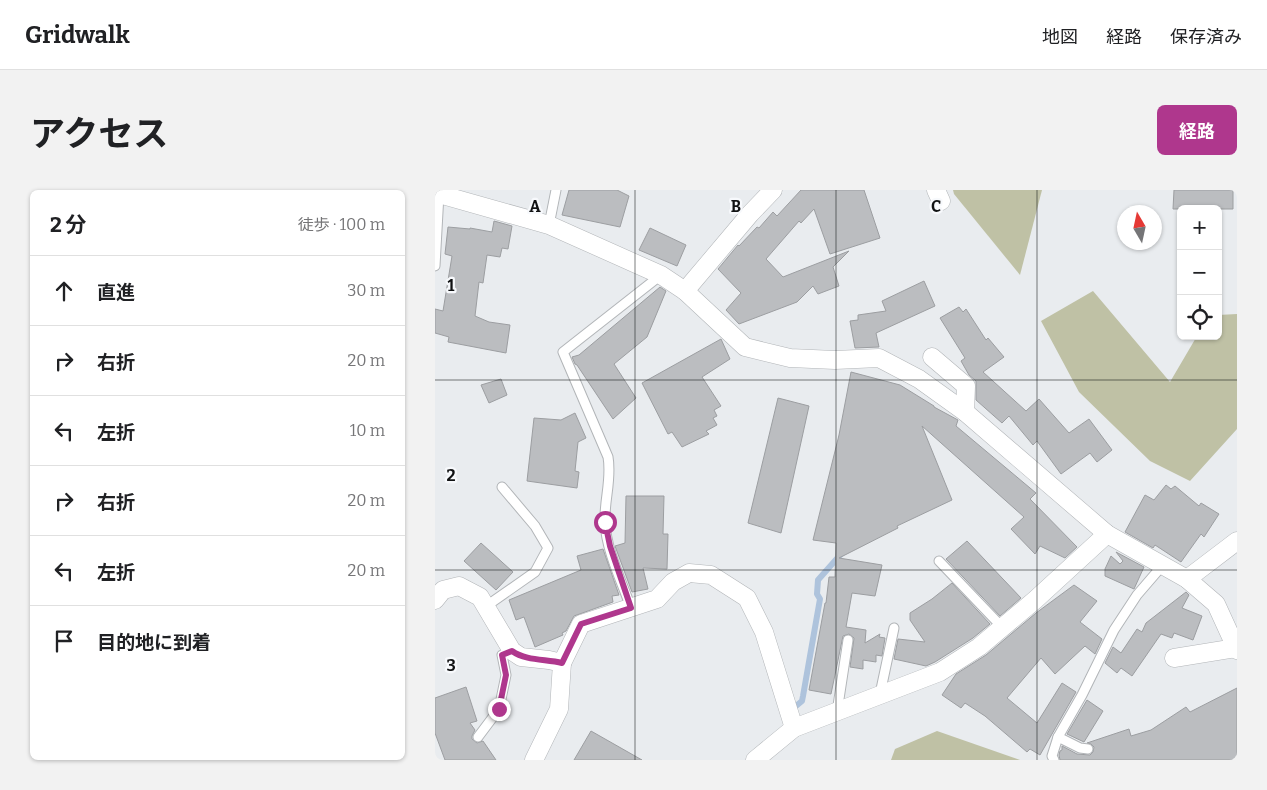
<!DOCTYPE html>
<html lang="ja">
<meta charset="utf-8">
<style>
:root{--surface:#fff;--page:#f2f2f2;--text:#202124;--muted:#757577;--line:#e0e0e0;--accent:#af378d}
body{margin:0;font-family:Bitter,"Noto Sans JP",serif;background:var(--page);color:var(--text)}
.controls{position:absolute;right:15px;top:15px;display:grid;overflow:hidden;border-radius:8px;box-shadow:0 1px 4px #0004}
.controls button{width:45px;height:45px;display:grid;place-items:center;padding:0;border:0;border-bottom:1px solid var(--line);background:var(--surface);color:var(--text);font:25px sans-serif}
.compass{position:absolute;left:682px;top:15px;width:45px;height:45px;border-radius:50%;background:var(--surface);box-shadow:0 1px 4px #0004;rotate:351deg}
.stop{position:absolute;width:15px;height:15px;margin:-11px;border:4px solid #af378d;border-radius:50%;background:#fff}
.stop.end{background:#af378d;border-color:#fff;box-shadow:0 1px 5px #0008}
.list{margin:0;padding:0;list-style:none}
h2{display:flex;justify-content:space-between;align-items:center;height:65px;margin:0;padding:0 20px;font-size:21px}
h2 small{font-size:16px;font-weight:400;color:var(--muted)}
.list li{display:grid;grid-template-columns:32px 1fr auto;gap:15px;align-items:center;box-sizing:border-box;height:70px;padding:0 20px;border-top:1px solid var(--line)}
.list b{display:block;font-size:19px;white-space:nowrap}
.list em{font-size:16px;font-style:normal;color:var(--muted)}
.icon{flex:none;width:28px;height:28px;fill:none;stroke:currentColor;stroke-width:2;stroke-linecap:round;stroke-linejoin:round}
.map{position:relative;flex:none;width:802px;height:570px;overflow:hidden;border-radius:8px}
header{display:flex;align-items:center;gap:30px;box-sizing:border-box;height:70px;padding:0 25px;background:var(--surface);border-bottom:1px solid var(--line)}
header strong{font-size:24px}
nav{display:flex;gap:28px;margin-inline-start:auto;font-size:18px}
.intro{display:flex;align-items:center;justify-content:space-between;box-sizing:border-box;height:120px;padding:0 30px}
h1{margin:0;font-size:35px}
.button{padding:12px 22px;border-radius:8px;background:var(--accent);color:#fff;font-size:18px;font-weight:700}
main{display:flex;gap:30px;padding:0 30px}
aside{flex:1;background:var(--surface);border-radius:8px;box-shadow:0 1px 4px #0004}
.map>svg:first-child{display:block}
.green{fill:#bfc1a5}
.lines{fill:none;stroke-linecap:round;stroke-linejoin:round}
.stream{stroke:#aec3dc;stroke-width:6}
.building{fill:#bbbdc0;stroke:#9c9ea1}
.lane-casing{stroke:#b2b5b8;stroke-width:11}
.street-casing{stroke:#b2b5b8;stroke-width:19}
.lane{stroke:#fff;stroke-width:9}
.street{stroke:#fff;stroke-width:18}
.route{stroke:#af378d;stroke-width:6}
.grid{fill:none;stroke:#111213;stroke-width:1;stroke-opacity:0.55}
.grid-label{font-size:16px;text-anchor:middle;font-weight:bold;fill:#111213;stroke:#f7f9fc;stroke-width:4.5;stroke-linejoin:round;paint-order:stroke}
</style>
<header>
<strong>Gridwalk</strong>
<nav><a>地図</a><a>経路</a><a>保存済み</a></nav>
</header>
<div class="intro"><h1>アクセス</h1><a class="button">経路</a></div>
<main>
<aside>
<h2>2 分<small>徒歩 · 100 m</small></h2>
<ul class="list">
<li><svg class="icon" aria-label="ahead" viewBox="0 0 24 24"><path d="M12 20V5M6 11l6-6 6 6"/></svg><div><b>直進</b></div><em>30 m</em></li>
<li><svg class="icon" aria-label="right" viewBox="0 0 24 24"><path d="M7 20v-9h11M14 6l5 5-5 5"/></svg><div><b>右折</b></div><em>20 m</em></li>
<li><svg class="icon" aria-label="left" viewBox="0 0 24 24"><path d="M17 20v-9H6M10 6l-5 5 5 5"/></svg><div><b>左折</b></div><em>10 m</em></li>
<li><svg class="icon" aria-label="right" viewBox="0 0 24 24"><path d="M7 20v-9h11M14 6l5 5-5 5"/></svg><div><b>右折</b></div><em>20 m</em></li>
<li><svg class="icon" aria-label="left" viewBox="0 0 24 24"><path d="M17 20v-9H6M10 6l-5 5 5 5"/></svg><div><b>左折</b></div><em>20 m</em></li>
<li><svg class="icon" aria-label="arrive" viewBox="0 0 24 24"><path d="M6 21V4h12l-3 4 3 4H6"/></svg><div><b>目的地に到着</b></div></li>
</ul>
</aside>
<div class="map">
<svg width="802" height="570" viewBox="0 0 802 570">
<rect width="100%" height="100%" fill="#e9ecef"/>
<g class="green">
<polygon points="518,0 607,0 585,85 519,4"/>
<polygon points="658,101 735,192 762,146 783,146 783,125 802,124 802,239 755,291 715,271 644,202 606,131"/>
<polygon points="502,541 585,570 456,570 460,559"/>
</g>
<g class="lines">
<polyline class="stream" points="361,516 367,511 368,506 385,409 382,404 383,390 406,364"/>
</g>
<g class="building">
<polygon points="134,0 182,0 194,6 185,37 127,25"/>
<polygon points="366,0 429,0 445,48 395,64 379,19 366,33 364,31 331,69 348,87 414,61 398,77 404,96 383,104 378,96 362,112 304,134 291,120 306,103 283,79 303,55 304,56 322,37 324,38 338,22 342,26"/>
<polygon points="739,0 798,0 798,19 738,19"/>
<polygon points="59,31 77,36 73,59 67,58 65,67 52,65 48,93 44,92 40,126 54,132 75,135 71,163 13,152 14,147 0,143 0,119 8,121 17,66 10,64 13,37 35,39 35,38 57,42"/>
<polygon points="215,38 251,55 242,76 204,60"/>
<polygon points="489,91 500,116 441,143 444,157 420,158 415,131 423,130 423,125 451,121 447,111"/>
<polygon points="225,97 231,101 212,147 179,174 201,208 178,229 142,175 140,174 137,167 144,165"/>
<polygon points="524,117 528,122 531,119 551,150 553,148 569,167 548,182 591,221 604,209 634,243 654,229 677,260 662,272 655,263 626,284 602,251 598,255 574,226 567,233 541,210 541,191 534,185 526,171 530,168 505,128"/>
<polygon points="286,149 295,169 267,187 286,216 279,220 282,226 278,228 282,235 271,241 274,244 247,257 237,242 233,244 207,193"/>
<polygon points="416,182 465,195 499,216 499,217 523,230 521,236 601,303 595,309 642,357 630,368 605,356 600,364 576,339 589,327 487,236 517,310 462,336 463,338 404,368 447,375 440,406 417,403 411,437 431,440 430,453 445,444 444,447 450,448 447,466 441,465 441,472 428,470 428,479 415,477 419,448 414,444 408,446 396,504 374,500 390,413 391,413 394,387 400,387 401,353 378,350 404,245"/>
<polygon points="66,189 72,205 54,213 46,195"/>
<polygon points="343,208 374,216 346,343 313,333"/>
<polygon points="140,223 151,248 143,252 140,281 144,282 142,298 92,291 99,228 126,230"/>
<polygon points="731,295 736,299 740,296 764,316 766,313 784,324 769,347 766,344 746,372 720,355 718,358 690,342 710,305 719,310"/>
<polygon points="191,306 229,306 228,344 233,344 232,379 208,378 213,399 197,402 180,356 190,353"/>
<polygon points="532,351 586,408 565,426 511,369"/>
<polygon points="46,353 78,382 61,400 29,371"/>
<polygon points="168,359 184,405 177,406 178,412 139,426 131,441 127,443 128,445 100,457 89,427 81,430 74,410 146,380 142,366"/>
<polygon points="681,362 709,377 699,399 670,386 670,379 676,366 685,374 688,371"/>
<polygon points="517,393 555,434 538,448 500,472 491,476 459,469 463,449 490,452 475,430 475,423 497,409"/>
<polygon points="639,395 662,411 645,432 667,449 660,464 650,456 620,484 606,468 572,508 602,533 627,493 641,502 605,565 595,559 592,562 550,526 530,513 526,518 507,505 521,484 551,465 601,423"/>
<polygon points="751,402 754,405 747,418 767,426 758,450 739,443 737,448 726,444 697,486 686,478 682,483 670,473 678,457 686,463 702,439 707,442 711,433"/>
<polygon points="31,497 42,531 35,533 40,540 37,546 37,549 42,553 48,551 61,570 10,570 0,543 0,508"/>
<polygon points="802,498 802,570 625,570 624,565 625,561 627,560 627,556 642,564 655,565 658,562 659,557 656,554 652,553 694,539 696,546 716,540 751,517 755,522"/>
<polygon points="652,510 668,521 649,552 632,544"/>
<polygon points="156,541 207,570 139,570"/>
</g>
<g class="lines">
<g class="lane-casing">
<g id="lane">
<polyline points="114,35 121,0"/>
<polyline points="0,76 4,4"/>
<polyline points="504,371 567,437"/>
<polyline points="50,417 100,382 113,358 100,336 67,297"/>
<path d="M196,418C187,392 171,360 170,332C169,310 177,289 173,267L128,162L226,85"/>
<polyline points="445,504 459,438"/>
<polyline points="402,522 413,450"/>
<polyline points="43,547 64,519 71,485 67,465 77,461"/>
<polyline points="623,547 645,558 653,559"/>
<polyline points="619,570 617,566 623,547 647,505 679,440 702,405 727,376"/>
</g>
</g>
<g class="street-casing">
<g id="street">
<polyline points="501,0 506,11"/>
<polyline points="0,3 114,35 226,85 250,101 310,157 355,168 400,170 444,168 484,189 530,222 672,344 752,389 781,414 802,460"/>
<polyline points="250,101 315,24 338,0"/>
<polyline points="497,167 531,196 530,222"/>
<polyline points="752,389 802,351"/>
<polyline points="0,410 8,400 24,396 45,407 77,461 86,467 114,470 127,473 124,519 99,570"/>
<polyline points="739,468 801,458"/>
<polyline points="127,473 146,434 222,409 238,392 254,383 276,385 312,408 329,442 359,538"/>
<polyline points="320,570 359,538 505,482 544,457 600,410 672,344"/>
</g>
</g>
<use href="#lane" class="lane"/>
<use href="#street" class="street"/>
</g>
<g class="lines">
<path class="route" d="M64,519L71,485L67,465L77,461C91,471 110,469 127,473L146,434L196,418L175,356L170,332"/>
</g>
<path class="grid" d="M200,0V570M401,0V570M602,0V570M0,190H802M0,380H802"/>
<g class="grid-label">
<text x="100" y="22">A</text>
<text x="301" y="22">B</text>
<text x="501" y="22">C</text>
<text x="16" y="101">1</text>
<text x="16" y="291">2</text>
<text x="16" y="481">3</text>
</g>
</svg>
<div class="controls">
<button>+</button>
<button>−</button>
<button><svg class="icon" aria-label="locate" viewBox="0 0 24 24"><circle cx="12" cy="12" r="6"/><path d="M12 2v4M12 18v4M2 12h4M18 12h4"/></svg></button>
</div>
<svg class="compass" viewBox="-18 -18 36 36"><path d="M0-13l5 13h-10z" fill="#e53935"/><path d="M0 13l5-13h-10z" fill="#757577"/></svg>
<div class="stop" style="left:170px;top:332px"></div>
<div class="stop end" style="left:64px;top:519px"></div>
</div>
</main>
